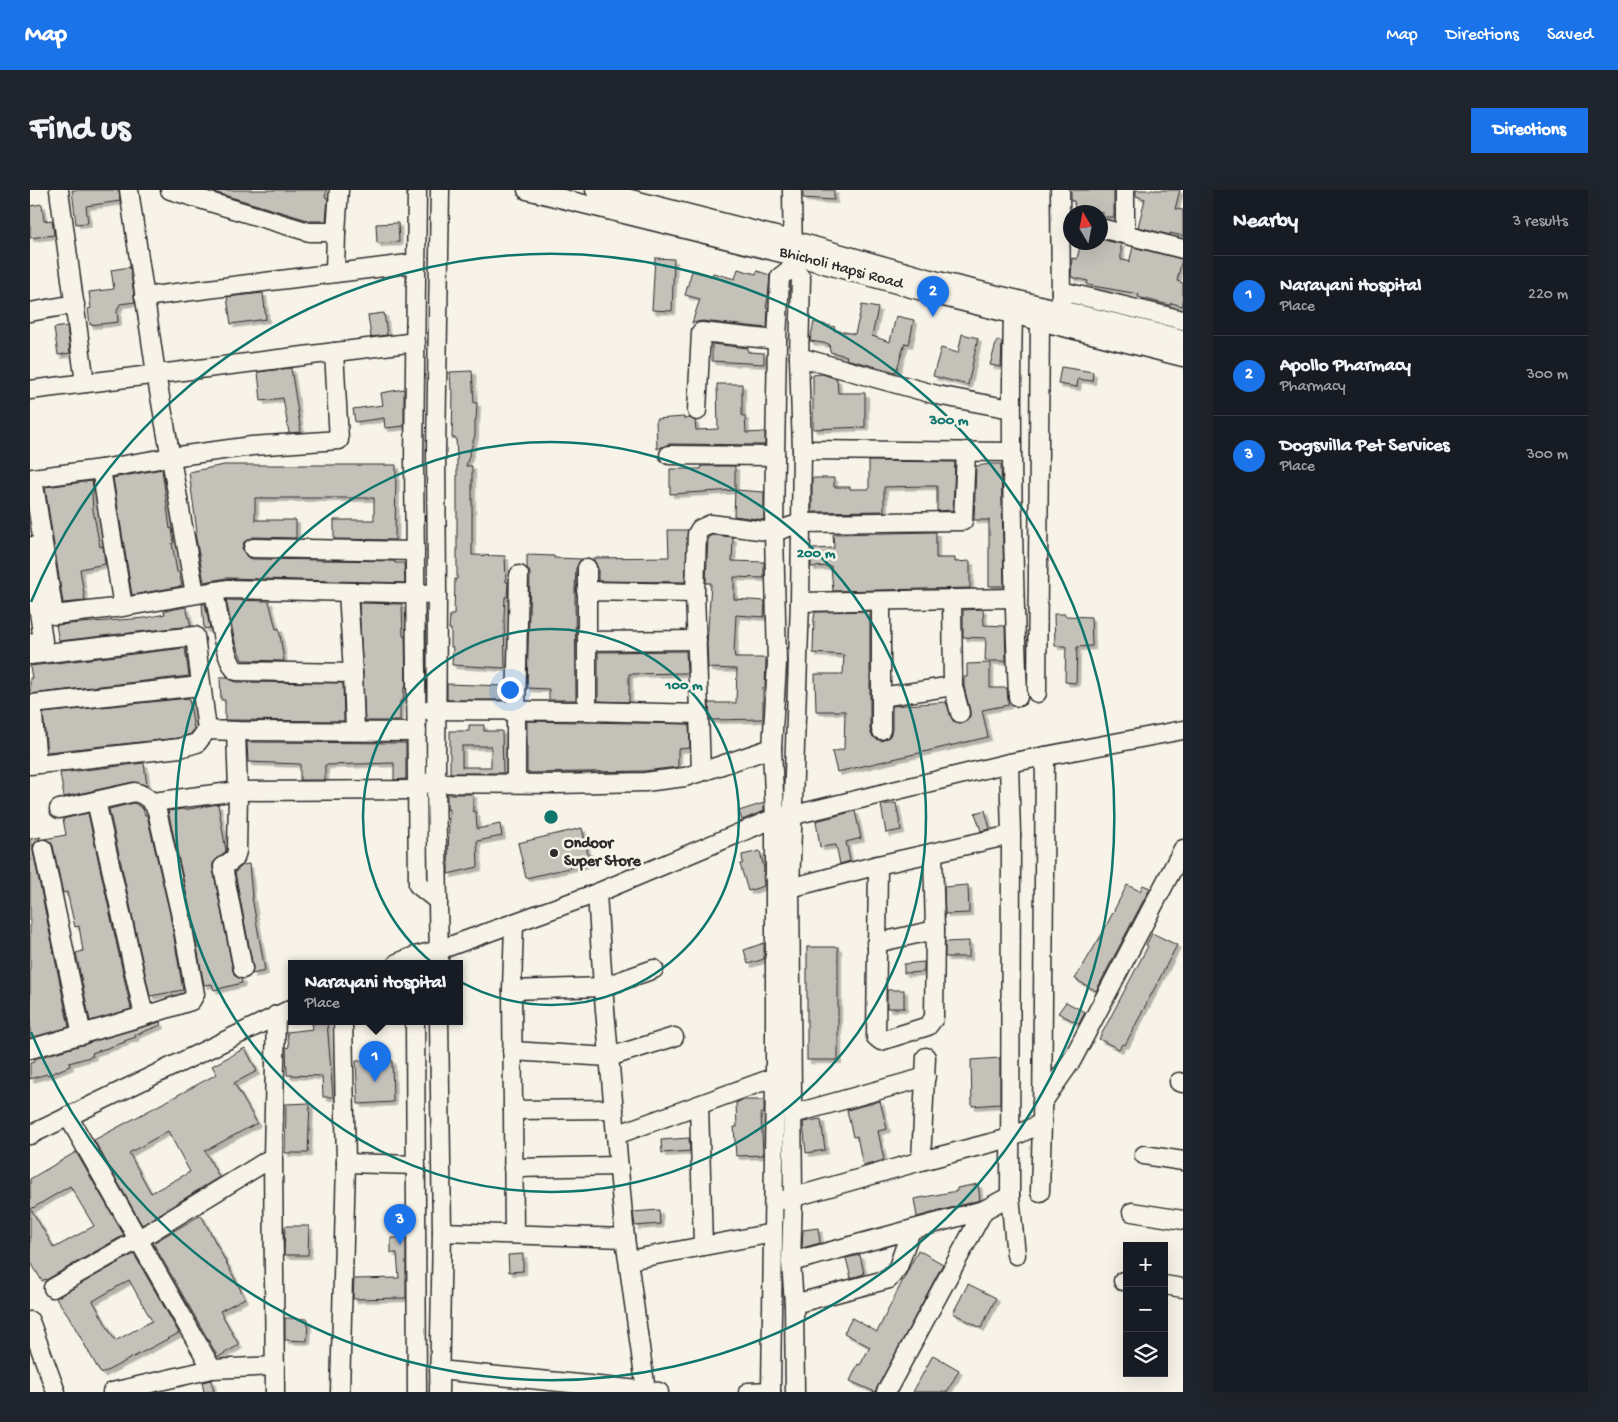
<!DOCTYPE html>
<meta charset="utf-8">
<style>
:root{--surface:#171b24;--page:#20242c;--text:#f1f3f6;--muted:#9ea1a6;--line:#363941;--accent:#1a73e8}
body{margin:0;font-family:"Gochi Hand",sans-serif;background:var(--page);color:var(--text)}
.controls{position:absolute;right:15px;bottom:15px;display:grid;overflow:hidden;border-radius:0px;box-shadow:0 5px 20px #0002}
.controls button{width:45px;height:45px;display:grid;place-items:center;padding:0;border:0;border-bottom:1px solid var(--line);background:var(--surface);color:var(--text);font:25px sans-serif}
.compass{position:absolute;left:1033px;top:15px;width:45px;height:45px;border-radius:50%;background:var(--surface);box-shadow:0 5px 20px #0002;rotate:350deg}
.you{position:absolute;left:479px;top:499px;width:18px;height:18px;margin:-12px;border:4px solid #fff;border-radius:50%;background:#1a73e8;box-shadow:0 0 0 8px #1a73e833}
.badge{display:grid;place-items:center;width:32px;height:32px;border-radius:50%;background:var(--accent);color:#fff;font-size:16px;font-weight:700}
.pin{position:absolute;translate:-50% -41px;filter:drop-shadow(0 1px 2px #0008)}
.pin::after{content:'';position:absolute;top:26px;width:18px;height:15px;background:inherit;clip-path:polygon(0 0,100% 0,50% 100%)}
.popup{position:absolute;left:258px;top:770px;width:175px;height:65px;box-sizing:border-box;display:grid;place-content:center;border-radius:0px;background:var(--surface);filter:drop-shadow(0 1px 4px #0005);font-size:16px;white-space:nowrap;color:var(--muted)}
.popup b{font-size:19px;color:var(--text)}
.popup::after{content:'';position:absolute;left:50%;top:100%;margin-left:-10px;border:10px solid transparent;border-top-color:var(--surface)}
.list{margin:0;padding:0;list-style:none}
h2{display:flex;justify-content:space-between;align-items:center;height:65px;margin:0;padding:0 20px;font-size:21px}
h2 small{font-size:16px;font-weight:400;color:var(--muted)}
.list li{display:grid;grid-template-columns:32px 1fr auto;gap:15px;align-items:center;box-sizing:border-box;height:80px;padding:0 20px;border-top:1px solid var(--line)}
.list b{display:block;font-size:19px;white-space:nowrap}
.list p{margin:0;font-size:16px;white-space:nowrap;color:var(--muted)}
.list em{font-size:16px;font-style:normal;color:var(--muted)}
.icon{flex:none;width:28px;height:28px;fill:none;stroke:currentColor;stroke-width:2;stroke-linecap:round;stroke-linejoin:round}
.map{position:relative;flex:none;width:1153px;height:1202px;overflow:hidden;border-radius:0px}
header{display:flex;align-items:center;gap:30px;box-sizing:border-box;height:70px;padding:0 25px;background:var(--accent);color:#fff}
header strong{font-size:24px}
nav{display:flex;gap:28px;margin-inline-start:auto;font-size:18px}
.intro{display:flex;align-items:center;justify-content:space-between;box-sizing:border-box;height:120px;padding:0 30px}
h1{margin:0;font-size:35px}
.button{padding:12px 22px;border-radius:0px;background:var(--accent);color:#fff;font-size:18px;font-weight:700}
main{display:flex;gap:30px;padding:0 30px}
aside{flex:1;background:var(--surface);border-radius:0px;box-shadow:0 5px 20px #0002}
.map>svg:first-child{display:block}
.building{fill:#c4c1b9;stroke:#2b2b2b;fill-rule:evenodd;filter:url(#shadow)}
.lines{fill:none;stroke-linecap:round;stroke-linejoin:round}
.minor-casing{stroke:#2b2b2b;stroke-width:21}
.minor{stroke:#f7f3e8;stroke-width:18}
.ring{fill:none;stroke:#0f766e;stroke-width:2.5}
.poi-dot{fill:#2b2b2b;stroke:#f7f3e8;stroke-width:2}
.labels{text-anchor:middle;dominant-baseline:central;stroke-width:5;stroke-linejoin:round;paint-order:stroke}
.street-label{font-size:16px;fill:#2b2b2b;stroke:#f7f3e8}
.poi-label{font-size:16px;font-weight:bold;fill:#2b2b2b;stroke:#f7f3e8;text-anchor:start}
.centre{fill:#0f766e;stroke:#f7f3e8;stroke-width:2.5}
.ring-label{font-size:15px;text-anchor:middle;font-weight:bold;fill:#0f766e;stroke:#f7f3e8;stroke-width:5;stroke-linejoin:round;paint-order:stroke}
</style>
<header>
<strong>Map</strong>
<nav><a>Map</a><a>Directions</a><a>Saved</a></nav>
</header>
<div class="intro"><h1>Find us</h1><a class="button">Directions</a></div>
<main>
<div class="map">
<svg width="1153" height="1202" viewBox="0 0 1153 1202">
<defs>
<filter id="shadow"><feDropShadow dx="3.5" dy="3.5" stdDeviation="0" flood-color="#0004"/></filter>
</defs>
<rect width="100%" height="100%" fill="#f7f3e8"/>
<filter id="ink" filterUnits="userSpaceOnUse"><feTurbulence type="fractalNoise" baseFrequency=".02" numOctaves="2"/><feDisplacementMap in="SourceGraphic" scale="10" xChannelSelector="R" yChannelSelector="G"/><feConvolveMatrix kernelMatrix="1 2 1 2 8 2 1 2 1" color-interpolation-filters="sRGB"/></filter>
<g filter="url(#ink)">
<g class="building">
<polygon points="42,0 89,0 90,11 56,16 58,33 46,34"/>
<polygon points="177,0 297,0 295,7 298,8 296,31 281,31"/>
<polygon points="773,0 804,0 804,10 773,8"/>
<polygon points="1041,0 1084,0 1084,27 1073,27 1073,22 1045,22 1044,11 1041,11"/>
<polygon points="1106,0 1150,0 1145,19 1153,20 1153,46 1140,43 1140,45 1108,37 1115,9 1106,6"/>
<polygon points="12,14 14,31 22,30 24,45 0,48 0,16"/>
<polygon points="368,33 369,52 347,53 346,34"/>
<polygon points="1070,49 1091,54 1091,70 1098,71 1099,73 1103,57 1152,69 1147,91 1153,93 1153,116 1141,113 1140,115 1123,111 1108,107 1109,104 1057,95 1058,91 1041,87 1042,68 1047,69 1051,52 1070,52"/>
<polygon points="625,68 644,69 642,121 622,120"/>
<polygon points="100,77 105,112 90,114 87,121 88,132 60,135 58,119 61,118 59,102 84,99 81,80"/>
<polygon points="708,79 726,84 727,81 740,85 738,108 736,117 738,118 737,138 672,131 662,133 670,109 655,105 662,81 682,86 683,83 705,89"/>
<polygon points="233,103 236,129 201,134 197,107"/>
<polygon points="832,115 848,118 842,146 860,152 866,126 884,130 879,154 875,153 866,182 816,169 817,166 800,162 799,154 780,151 784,132 805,137 804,140 825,144"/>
<polygon points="354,123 357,145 341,147 338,125"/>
<polygon points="37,136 40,163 28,165 24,138"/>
<polygon points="932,144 948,148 938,195 903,186 911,158 928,163"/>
<polygon points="967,150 972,152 971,177 960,175"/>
<polygon points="682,154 718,158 718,162 734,163 734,174 682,171"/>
<polygon points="1031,177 1063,182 1062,191 1048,189 1047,197 1028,194"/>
<polygon points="261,178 271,242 259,243 253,208 231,211 228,182"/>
<polygon points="442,181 444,213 447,213 446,230 445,230 445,245 436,276 442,276 442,365 475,366 476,392 478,392 477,407 475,407 474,426 475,478 422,475 423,457 421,457 421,439 419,439 420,425 424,425 425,389 427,389 427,268 426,248 422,248 423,200 421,200 420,182"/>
<polygon points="792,184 807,189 808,203 835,203 835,237 783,239 783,185"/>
<polygon points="687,194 712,194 712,226 715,226 716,243 735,242 735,255 639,254 627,259 626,229 654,227 654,229 660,228 665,231 666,240 688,239"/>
<polygon points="374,199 374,236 355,238 354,228 325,232 323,219 353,215 351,203"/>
<polygon points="839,271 925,272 923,320 907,321 907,296 892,296 854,297 854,321 782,322 782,288 804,288 804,297 820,297 820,299 839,299"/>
<polygon points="961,274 971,274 974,396 959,396 959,330 944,330 946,276"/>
<polygon points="194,275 366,275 365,350 304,349 304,330 344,330 344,308 225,308 225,330 266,330 266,348 223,347 214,352 212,358 217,367 223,369 365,371 365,373 374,373 375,393 197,388 174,392 165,343 167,342 159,282"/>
<polygon points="671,276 705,276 705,300 640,304 640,279 671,279"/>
<polygon points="132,279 140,339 142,338 144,353 142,353 147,382 149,382 152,396 102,405 83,288"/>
<polygon points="62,291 64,302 62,303 63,320 70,357 73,356 75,374 50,379 55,411 33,413 15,297"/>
<polygon points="705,300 734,302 734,330 704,326"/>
<polygon points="638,340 658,340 655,392 568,391 568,378 563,369 564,368 639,367"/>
<polygon points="906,342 906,368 925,368 925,372 940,371 940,398 803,401 801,376 781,377 781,359 804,358 803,344"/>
<polygon points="683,345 703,347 702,371 734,372 734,388 704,387 704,409 735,411 734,427 706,425 704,462 705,468 736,468 735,498 733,498 733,529 680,530 679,513 706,513 707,479 678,478 677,454 681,393 676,393 678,347"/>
<polygon points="497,365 524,366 524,368 552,369 546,378 545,400 546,510 519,510 519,499 497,498 500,385 499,379 497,378"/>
<polygon points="196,410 239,411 246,439 249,438 254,471 212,470 205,452"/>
<polygon points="329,413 372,414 373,446 375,446 376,498 374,498 373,511 370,511 370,531 335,531"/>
<polygon points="172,414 175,414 180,438 174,439"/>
<polygon points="156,417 161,436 29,451 26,435 115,428 135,424 134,421"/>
<polygon points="953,419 954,435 975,436 976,471 955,471 956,448 933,447 933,420"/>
<polygon points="840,421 840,540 842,546 851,551 856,549 860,546 862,540 862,516 916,512 923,531 932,533 937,531 940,526 940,521 934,497 934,487 937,487 937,474 960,473 960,498 977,498 978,510 978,515 952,520 958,547 807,582 802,562 814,559 815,521 786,521 785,484 813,484 814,465 783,463 784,428 785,422"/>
<polygon points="1024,424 1035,424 1035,426 1061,427 1062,456 1047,457 1046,493 1035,492 1036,456 1025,456"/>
<polygon points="155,458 159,486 0,504 0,488 2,488 0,476"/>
<polygon points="656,461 657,483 599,484 599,512 568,511 568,462"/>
<polygon points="190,487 197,487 206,492 313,493 314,531 195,530 195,510 191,510"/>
<polygon points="417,494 474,496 476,497 475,510 417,510"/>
<polygon points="159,508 164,539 161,544 148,548 17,562 13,523"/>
<polygon points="497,531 659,534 660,558 648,559 648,577 614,581 497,583"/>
<path d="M439,535H454V541H472L473,583H420V541H439ZM432,556H461V577H432Z"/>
<polygon points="217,552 376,553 376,589 364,590 364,573 295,575 295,590 270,590 270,574 218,572"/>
<polygon points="114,573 117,596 103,592 34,607 30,583"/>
<polygon points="417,604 443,604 443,622 446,622 447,639 470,634 472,646 447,651 448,677 418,684 419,619 417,620"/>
<polygon points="104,613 113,619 115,625 117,625 140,724 153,800 120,806 79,619"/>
<polygon points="734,613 734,621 712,630 709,621"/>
<polygon points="866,613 871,640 856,643 851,615"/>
<polygon points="188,614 196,661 183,673 183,679 203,781 205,786 211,789 212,793 184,800 182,794 174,795 160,720 138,621 153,619 154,620"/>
<polygon points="955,620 960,639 951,641 945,623"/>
<polygon points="825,621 831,648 816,652 820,671 810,674 806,655 790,657 786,631"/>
<polygon points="58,623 101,819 60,831 46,763 53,761 49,736 45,737 37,702 33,703 23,656 21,652 14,649 36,645 33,629"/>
<polygon points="552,638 560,673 496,688 488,653"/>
<polygon points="11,647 3,655 3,661 39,837 0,848 0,649"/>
<polygon points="730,661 734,679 733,687 734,696 718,701 710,674 713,673 712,665"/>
<polygon points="219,674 222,707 235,781 222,784 223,777 205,682 213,675"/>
<polygon points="938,695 939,723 915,724 914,697"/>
<polygon points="1097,695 1110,701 1113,695 1120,698 1066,801 1045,789 1072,744"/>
<polygon points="1122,743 1147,755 1095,855 1092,854 1089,859 1069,849 1118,756 1116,755"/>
<polygon points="939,751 939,767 915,767 915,752"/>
<polygon points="734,753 734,769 718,774 714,760"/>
<rect x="777" y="757" width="31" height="113"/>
<polygon points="894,772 894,782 874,783 874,774"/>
<rect x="857" y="800" width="17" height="18"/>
<polygon points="1036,812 1055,822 1049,834 1028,823"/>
<polygon points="130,832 131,835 105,845 106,847 94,851 95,852 62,863 63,866 39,873 40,876 18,885 17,884 0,889 0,873 4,872 4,869"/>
<polygon points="297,832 303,907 293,907 292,886 257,885 256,858 259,857 257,842 283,839 282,833"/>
<path d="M215,858L227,881L204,893L227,933L175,961L189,987L112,1035L64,950L187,884L182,876ZM138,941L160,982L121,1003L99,963Z"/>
<polygon points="970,868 970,914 942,916 941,870"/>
<polygon points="362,870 363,912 328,914 326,871"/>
<polygon points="712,910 734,910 734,923 731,923 733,965 706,966 704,937 707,937 706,913"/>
<polygon points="850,911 857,939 848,941 854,970 833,976 827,946 823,947 817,920"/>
<polygon points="280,913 278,963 255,963 256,914"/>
<polygon points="791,929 795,960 776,963 773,932"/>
<polygon points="659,948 660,961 632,963 631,950"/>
<path d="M46,962L94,1045L16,1090L15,1089L12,1091L0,1071V989ZM40,996L64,1036L24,1058L1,1019Z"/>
<polygon points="948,994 950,1010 887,1027 884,1009 927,1001 927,998"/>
<polygon points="629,1020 630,1034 605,1036 603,1022"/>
<polygon points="171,1025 215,1108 190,1121 209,1155 188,1167 123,1053"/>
<polygon points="255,1036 279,1036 278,1065 254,1065"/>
<polygon points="788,1038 790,1053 772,1058 773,1040"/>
<polygon points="361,1048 376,1048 376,1108 323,1109 324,1089 369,1088 367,1063 361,1063"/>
<polygon points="888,1060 913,1074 845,1202 820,1191 828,1174 830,1175 840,1157 814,1143 822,1128 847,1142"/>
<path d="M104,1064L149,1143L71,1184L38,1125L26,1108ZM99,1090L122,1131L85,1151L63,1111Z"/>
<polygon points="493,1064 493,1081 479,1082 478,1065"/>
<polygon points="830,1065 834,1084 821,1088 816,1068"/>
<polygon points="938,1094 966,1108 951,1138 923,1123"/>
<polygon points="255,1128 278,1129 277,1151 255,1150"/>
<polygon points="903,1165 929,1180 917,1202 883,1202"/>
<polygon points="181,1190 184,1202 174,1202 172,1192"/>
</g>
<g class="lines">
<g class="minor-casing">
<g id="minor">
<polyline points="29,0 55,193"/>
<polyline points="99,0 126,184 165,404"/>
<polyline points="140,0 279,42 306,42 309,0"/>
<polyline points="387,0 384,271 388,695 408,711"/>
<polyline points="497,0 776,69 910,106 1153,167"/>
<polyline points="565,0 769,52 908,91 1153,149"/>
<polyline points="762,0 763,77 771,88 769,167 772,260 770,412 760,698 763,1008 761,1072 764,1114 765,1202"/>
<polyline points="1030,0 1031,112"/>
<polyline points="1095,0 1095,44"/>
<polyline points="1070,38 1153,59"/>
<polyline points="305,82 306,42"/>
<polyline points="1031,101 1153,130"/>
<polyline points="114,107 386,73"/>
<polyline points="0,122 45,114"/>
<path d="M983,124C980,252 983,379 988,507"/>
<polyline points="769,167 907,205 981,219"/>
<polyline points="0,200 386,152"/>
<polyline points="667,221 671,142 747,150"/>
<polyline points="772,260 982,262"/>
<polyline points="639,265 745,266"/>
<polyline points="71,279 141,267 222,256 309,250 304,162"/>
<polyline points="0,356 13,451 0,453"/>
<polyline points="223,358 385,361"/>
<path d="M184,401C188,421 193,467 206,481L323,483"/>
<polyline points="556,401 665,403"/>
<polyline points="318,402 323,483 325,541"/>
<polyline points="922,409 923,496 930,523"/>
<polyline points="770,412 984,408"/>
<polyline points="93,417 24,425 3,288 71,279 93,417 197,399 407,404"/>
<polyline points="557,451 667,450"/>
<polyline points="0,465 165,446 177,540 206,541 387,542"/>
<polyline points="1007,503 1010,131"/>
<polyline points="851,507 923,496"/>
<polyline points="397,520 557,521 669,524"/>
<polyline points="557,521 557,378"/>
<polyline points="851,540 851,411"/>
<polyline points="206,541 208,601 207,661 205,668 193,677 213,779"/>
<polyline points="979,573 981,645 980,1006 986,1065"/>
<polyline points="7,574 2,514 170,496"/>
<polyline points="0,575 150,558 167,553 177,540"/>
<polyline points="671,582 665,403 667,344 670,339 681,334 744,342 771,333 933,331 936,261"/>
<polyline points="395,593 527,594 615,592 655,587 671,582 742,558"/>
<polyline points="486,593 486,522 489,385"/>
<polyline points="123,612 208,601 388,600"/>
<path d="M29,619L105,602C115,605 123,611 127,621L150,722L165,804L161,811L114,826"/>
<polyline points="13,659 52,845"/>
<polyline points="848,675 846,847 851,851 898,836 904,828 905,740 903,663"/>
<polyline points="760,698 848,675 981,645"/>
<polyline points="567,703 573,797 595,1048 616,1201"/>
<polyline points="846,753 905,740"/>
<polyline points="367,773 385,766 409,760 567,703 745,628 764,625 979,573 1153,540"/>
<polyline points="409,773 406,593 407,404 406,262 410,0"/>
<polyline points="482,800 573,797 624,779"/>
<polyline points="385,831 387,1202"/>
<polyline points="0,859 114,826 66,611"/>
<polyline points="482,861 579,867 644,847"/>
<polyline points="1149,892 1153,893"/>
<polyline points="1012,913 1042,870 1153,659"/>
<polyline points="669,915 673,1056"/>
<polyline points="483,920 584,919"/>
<polyline points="763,924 896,887"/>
<polyline points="38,926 182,1179"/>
<polyline points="0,945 261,819"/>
<polyline points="586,945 745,887"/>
<polyline points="1114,965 1153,971"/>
<polyline points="891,971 896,867"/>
<polyline points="316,973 386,975"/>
<polyline points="483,978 589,976"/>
<polyline points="1010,1002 1012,933 1015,566"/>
<polyline points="754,1010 891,971 980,948 1012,933"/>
<polyline points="1102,1022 1153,1030"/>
<polyline points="412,1042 595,1048"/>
<polyline points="484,1044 482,800 484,733"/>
<polyline points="599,1070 743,1043"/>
<polyline points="761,1072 954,1020 980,1006"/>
<polyline points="1093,1091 1097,1091"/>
<polyline points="1134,1095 1153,1098"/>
<polyline points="23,1098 109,1049 243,967"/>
<polyline points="764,1114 859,1089 868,1077 881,1040"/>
<polyline points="0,1131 26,1202"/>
<polyline points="409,1180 629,1202"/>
<polyline points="82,1202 182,1179 245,1176"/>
<polyline points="245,1202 243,967 246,825"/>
<polyline points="310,1202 316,973 313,831"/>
<polyline points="409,1202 412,1042 409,831"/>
<polyline points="718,1202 741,1201"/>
<polyline points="741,1202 745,887 745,628 742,558 747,473 744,342 745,266 747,150 750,87 763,77"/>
<polyline points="856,1202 954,1020"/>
</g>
</g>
<use href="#minor" class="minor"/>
</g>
</g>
<g class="ring">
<circle cx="521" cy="627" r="188"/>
<circle cx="521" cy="627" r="375"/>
<path d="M1 412A563 563 0 1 1 1 842"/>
</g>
<circle class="poi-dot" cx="524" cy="663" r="5"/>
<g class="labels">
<g class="street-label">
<text transform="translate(811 79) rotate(15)">Bhicholi Hapsi Road</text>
</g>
<g class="poi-label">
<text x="534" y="654">Ondoor<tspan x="534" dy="18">Super Store</tspan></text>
</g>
</g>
<circle cx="521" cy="627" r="8" class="centre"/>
<g class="ring-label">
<text x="919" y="234">300 m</text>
<text x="786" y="367">200 m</text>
<text x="654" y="499">100 m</text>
</g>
</svg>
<div class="controls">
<button>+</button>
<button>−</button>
<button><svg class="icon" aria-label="layers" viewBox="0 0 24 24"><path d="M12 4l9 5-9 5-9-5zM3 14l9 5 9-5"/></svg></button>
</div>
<svg class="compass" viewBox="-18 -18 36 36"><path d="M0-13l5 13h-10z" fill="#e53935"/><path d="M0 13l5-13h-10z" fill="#9ea1a6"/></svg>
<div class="you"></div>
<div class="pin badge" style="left:345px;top:892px">1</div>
<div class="popup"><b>Narayani Hospital</b>Place</div>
<div class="pin badge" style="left:903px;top:127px">2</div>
<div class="pin badge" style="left:370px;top:1055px">3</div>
</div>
<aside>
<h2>Nearby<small>3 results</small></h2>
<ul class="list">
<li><span class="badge">1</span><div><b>Narayani Hospital</b><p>Place</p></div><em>220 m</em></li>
<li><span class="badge">2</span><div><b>Apollo Pharmacy</b><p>Pharmacy</p></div><em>300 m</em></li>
<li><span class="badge">3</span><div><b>Dogsvilla Pet Services</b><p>Place</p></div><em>300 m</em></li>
</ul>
</aside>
</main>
